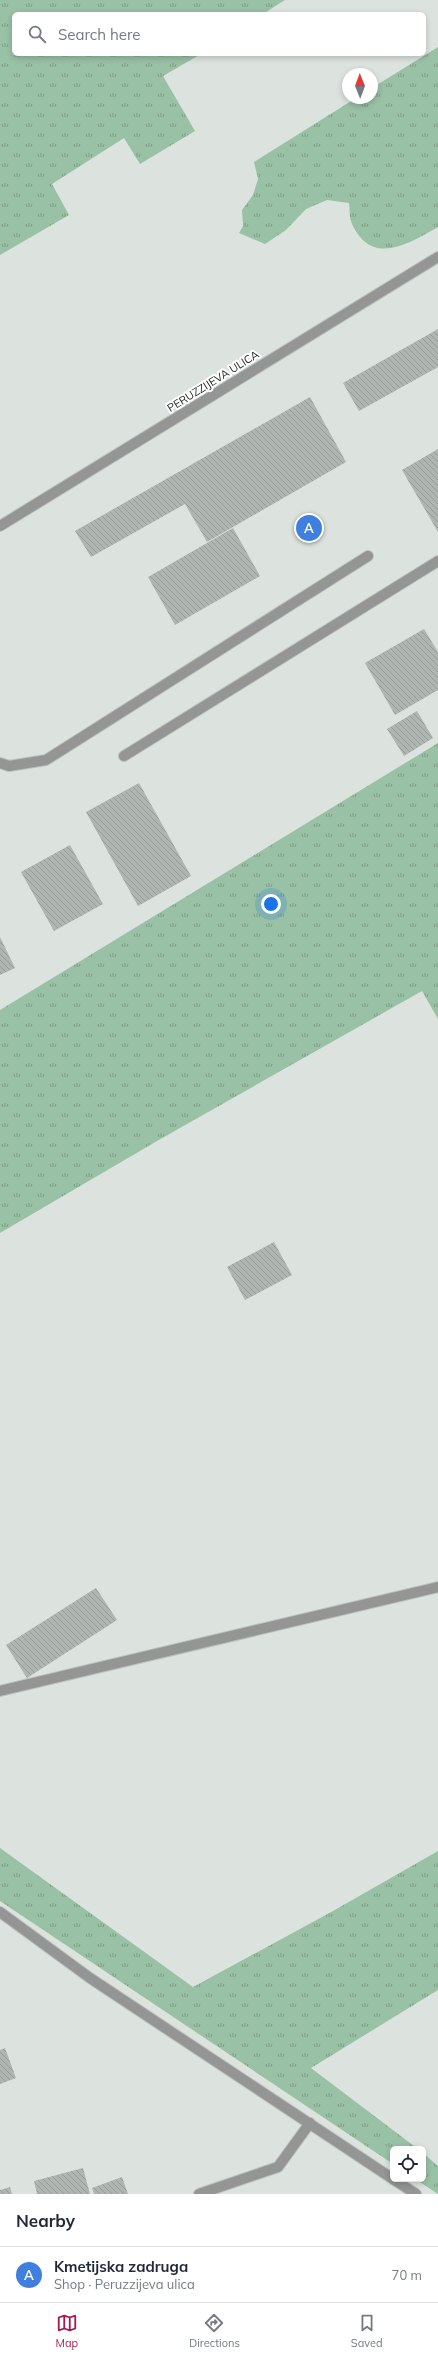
<!DOCTYPE html>
<meta charset="utf-8">
<style>
:root{--surface:#fff;--page:#f2f2f3;--text:#1f2937;--muted:#747a83;--line:#e0e1e3;--accent:#a91851}
body{margin:0;font-family:Mulish,sans-serif;background:var(--page);color:var(--text)}
.controls{position:absolute;right:12px;bottom:12px;display:grid;overflow:hidden;border-radius:6px;box-shadow:0 2px 6px #0003}
.controls button{width:36px;height:36px;display:grid;place-items:center;padding:0;border:0;border-bottom:1px solid var(--line);background:var(--surface);color:var(--text);font:20px sans-serif}
.compass{position:absolute;left:342px;top:68px;width:36px;height:36px;border-radius:50%;background:var(--surface);box-shadow:0 2px 6px #0003;rotate:359deg}
.you{position:absolute;left:271px;top:904px;width:14px;height:14px;margin:-10px;border:3px solid #fff;border-radius:50%;background:#1a73e8;box-shadow:0 0 0 6px #1a73e833}
.badge{display:grid;place-items:center;width:26px;height:26px;border-radius:50%;background:var(--accent);color:#fff;font-size:13px;font-weight:700}
.pin{position:absolute;translate:-50% -50%;border:2px solid #fff;box-shadow:0 1px 4px #0006}
.list{margin:0;padding:0;list-style:none}
h2{display:flex;justify-content:space-between;align-items:center;height:52px;margin:0;padding:0 16px;font-size:17px}
h2 small{font-size:13px;font-weight:400;color:var(--muted)}
.list li{display:grid;grid-template-columns:26px 1fr auto;gap:12px;align-items:center;box-sizing:border-box;height:56px;padding:0 16px;border-top:1px solid var(--line)}
.list b{display:block;font-size:15px;white-space:nowrap}
.list p{margin:0;font-size:13px;white-space:nowrap;color:var(--muted)}
.list em{font-size:13px;font-style:normal;color:var(--muted)}
.icon{flex:none;width:22px;height:22px;fill:none;stroke:currentColor;stroke-width:2;stroke-linecap:round;stroke-linejoin:round}
.map{position:relative;flex:none;width:438px;height:2194px;overflow:hidden}
.search{position:absolute;background:var(--surface);box-shadow:0 2px 6px #0003;left:12px;right:12px;top:12px;height:44px;display:flex;align-items:center;gap:10px;box-sizing:border-box;padding:0 14px;border-radius:6px;color:var(--muted);font-size:15px}
.sheet{height:108px;background:var(--surface)}
nav{display:flex;justify-content:space-around;align-items:center;box-sizing:border-box;height:56px;border-top:1px solid var(--line);background:var(--surface);font-size:11px;color:var(--muted)}
nav a{display:grid;justify-items:center;gap:2px}
nav .on{color:var(--accent)}
.map>svg:first-child{display:block}
.grass{fill:url(#grass-tufts)}
.building{fill:url(#building-back-hatch)}
.lines{fill:none;stroke-linecap:round;stroke-linejoin:round}
.minor-casing{stroke:#bbc1bd;stroke-width:12}
.minor{stroke:#939694;stroke-width:10}
.labels{text-anchor:middle;dominant-baseline:central;stroke-width:4;stroke-linejoin:round;paint-order:stroke}
.street-label{font-size:11px;fill:#252826;stroke:#fff}
</style>
<div class="map">
<svg width="438" height="2194" viewBox="0 0 438 2194">
<defs>
<pattern id="grass-tufts" width="24" height="20" patternUnits="userSpaceOnUse"><rect width="24" height="20" fill="#99c1a5"/><path d="M3 7l-1-3M5 7V3M7 7l1-3M15 17l-1-3M17 17v-4M19 17l1-3" fill="none" stroke="#7d9d86"/></pattern>
<pattern id="building-back-hatch" width="6" height="6" patternUnits="userSpaceOnUse"><rect width="6" height="6" fill="#afb6b1"/><path d="M-1 5l2 2M0 0l6 6M5-1l2 2" fill="none" stroke="#969c98"/></pattern>
</defs>
<rect width="100%" height="100%" fill="#dce3de"/>
<g class="grass">
<polygon points="0,0 285,0 263,14 14,14 14,54 201,54 163,76 195,131 140,164 124,138 52,184 69,215 0,255"/>
<path d="M438,47V227C408,244 372,267 352,224C349,218 350,209 349,203L327,200L306,209L286,230L265,244L239,233L243,226L242,210L253,195L258,179L254,162L356,98H372V88Z"/>
<polygon points="438,743 438,1019 422,991 157,1141 0,1233 0,1010"/>
<polygon points="0,1848 193,1987 333,1911 438,1851 438,1990 311,2068 418,2149 393,2149 393,2164 0,1901"/>
<polygon points="423,2153 438,2166 438,2194 415,2179 423,2179"/>
</g>
<g class="building">
<polygon points="438,329 438,367 359,411 343,383"/>
<polygon points="310,397 346,462 207,542 185,504 91,557 75,531"/>
<polygon points="438,449 438,532 402,470"/>
<polygon points="233,528 260,576 175,625 148,577"/>
<polygon points="424,629 438,652 438,690 395,715 365,663"/>
<polygon points="417,711 433,738 404,756 387,729"/>
<polygon points="139,783 191,876 138,906 86,812"/>
<polygon points="70,845 103,904 54,931 21,872"/>
<polygon points="0,937 15,968 0,975"/>
<polygon points="274,1242 292,1275 245,1300 227,1267"/>
<polygon points="96,1588 117,1620 27,1678 6,1645"/>
<polygon points="5,2048 16,2078 0,2084 0,2050"/>
<polygon points="83,2168 90,2194 37,2194 34,2181"/>
<polygon points="122,2177 128,2194 94,2194 92,2188"/>
<polygon points="10,2187 12,2194 0,2194 0,2190"/>
</g>
<g class="lines">
<g class="minor-casing">
<g id="minor">
<polyline points="0,526 438,257"/>
<polyline points="124,756 438,561"/>
<polyline points="0,763 9,766 46,760 368,556"/>
<polyline points="0,1691 438,1587"/>
<polyline points="0,1912 90,1978 393,2179"/>
<polyline points="393,2179 416,2194"/>
<polyline points="199,2194 278,2167 310,2123"/>
</g>
</g>
<use href="#minor" class="minor"/>
</g>
<g class="labels">
<g class="street-label">
<text transform="translate(213 381) rotate(-32)">PERUZZIJEVA ULICA</text>
</g>
</g>
</svg>
<div class="controls">
<button><svg class="icon" aria-label="locate" viewBox="0 0 24 24"><circle cx="12" cy="12" r="6"/><path d="M12 2v4M12 18v4M2 12h4M18 12h4"/></svg></button>
</div>
<svg class="compass" viewBox="-18 -18 36 36"><path d="M0-13l5 13h-10z" fill="#e53935"/><path d="M0 13l5-13h-10z" fill="#747a83"/></svg>
<div class="you"></div>
<div class="pin badge" style="left:309px;top:528px;background:#3f7fe0">A</div>
<div class="search"><svg class="icon" aria-label="search" viewBox="0 0 24 24"><circle cx="10" cy="10" r="6"/><path d="M15 15l6 6"/></svg>Search here</div>
</div>
<section class="sheet">
<h2>Nearby<small></small></h2>
<ul class="list">
<li><span class="badge" style="background:#3f7fe0">A</span><div><b>Kmetijska zadruga</b><p>Shop · Peruzzijeva ulica</p></div><em>70 m</em></li>
</ul>
</section>
<nav>
<a class="on"><svg class="icon" aria-label="map" viewBox="0 0 24 24"><path d="M3 6l6-2 6 2 6-2v14l-6 2-6-2-6 2zM9 4v14M15 6v14"/></svg>Map</a>
<a><svg class="icon" aria-label="directions" viewBox="0 0 24 24"><path d="M12 3l9 9-9 9-9-9zM9 14v-3h6M13 9l2 2-2 2"/></svg>Directions</a>
<a><svg class="icon" aria-label="saved" viewBox="0 0 24 24"><path d="M7 4h10v16l-5-4-5 4z"/></svg>Saved</a>
</nav>
